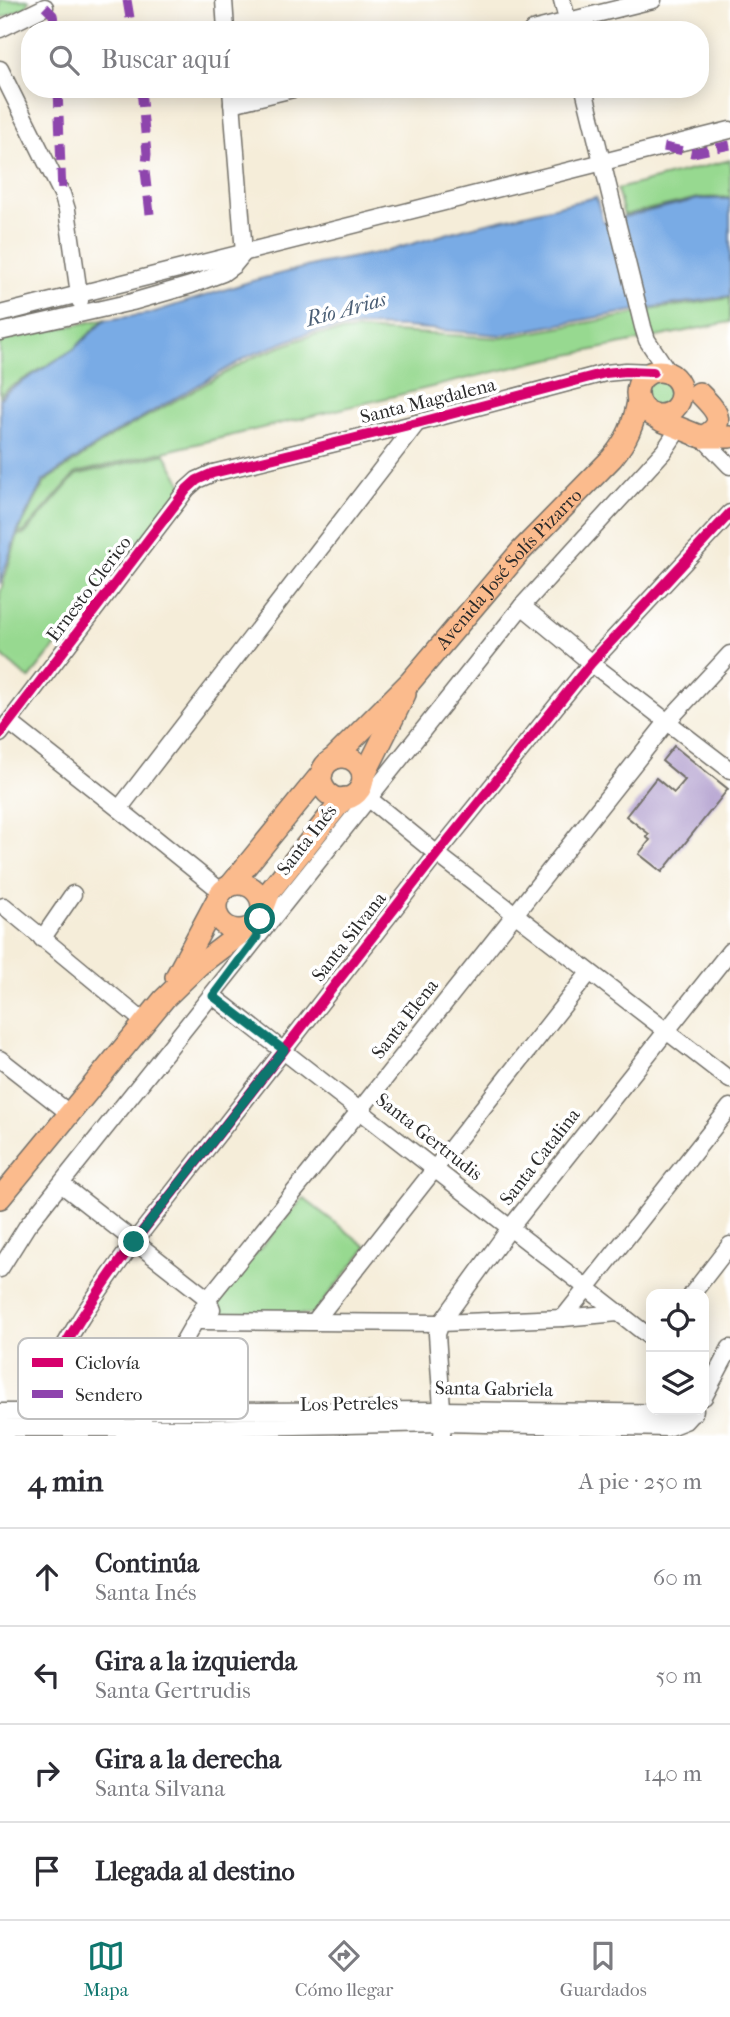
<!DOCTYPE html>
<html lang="es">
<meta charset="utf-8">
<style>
:root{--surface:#fff;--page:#f2f2f3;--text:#2b2b33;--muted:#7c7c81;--line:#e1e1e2;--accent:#0f766e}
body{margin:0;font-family:"IM FELL French Canon",serif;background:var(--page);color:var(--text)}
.controls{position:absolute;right:21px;bottom:21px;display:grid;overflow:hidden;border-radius:14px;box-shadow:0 4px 18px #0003}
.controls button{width:63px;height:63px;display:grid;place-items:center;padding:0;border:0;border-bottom:2px solid var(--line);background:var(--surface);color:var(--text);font:35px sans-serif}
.stop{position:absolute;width:21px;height:21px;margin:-16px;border:5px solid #0f766e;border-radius:50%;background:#fff}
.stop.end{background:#0f766e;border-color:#fff;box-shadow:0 2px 7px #0008}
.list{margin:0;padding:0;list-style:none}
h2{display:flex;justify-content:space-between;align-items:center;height:91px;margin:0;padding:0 28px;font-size:30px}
h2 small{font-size:23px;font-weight:400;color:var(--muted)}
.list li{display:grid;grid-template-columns:46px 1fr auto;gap:21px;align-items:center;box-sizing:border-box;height:98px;padding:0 28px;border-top:2px solid var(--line)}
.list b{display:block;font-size:26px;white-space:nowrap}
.list p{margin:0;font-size:23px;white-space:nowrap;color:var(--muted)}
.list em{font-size:23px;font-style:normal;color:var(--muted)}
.icon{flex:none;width:38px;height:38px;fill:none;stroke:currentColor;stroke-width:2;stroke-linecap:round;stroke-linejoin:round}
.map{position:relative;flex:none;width:730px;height:1436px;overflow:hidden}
.search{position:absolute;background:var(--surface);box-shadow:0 4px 18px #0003;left:21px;right:21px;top:21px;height:77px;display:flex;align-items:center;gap:18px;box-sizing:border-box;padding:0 24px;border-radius:28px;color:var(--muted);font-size:26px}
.sheet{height:483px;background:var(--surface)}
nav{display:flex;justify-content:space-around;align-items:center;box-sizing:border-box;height:98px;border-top:2px solid var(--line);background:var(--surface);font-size:19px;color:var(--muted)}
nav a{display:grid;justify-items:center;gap:4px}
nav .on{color:var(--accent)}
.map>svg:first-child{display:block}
.green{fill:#97d990;stroke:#61825e;stroke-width:2}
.water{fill:#79abe5;stroke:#526b88;stroke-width:2}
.building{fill:#b2a0cf}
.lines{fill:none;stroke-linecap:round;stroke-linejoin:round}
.minor-casing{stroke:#726f68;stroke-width:19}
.major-casing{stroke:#726f68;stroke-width:24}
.minor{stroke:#fff;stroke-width:16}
.major{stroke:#fbbb8d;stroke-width:21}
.quiet{stroke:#8e44ad;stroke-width:9;stroke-dasharray:18 9;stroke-linecap:butt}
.cycleway-casing{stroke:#fff;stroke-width:15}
.cycleway{stroke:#d6006c;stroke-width:10}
.route{stroke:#0f766e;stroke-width:9}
.labels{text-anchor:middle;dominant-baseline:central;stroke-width:7;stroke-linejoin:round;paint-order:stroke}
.street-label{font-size:19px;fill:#2b2b2b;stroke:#fff}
.water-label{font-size:21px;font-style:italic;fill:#4a5e75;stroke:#fff}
.key{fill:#fff;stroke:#bfbfbf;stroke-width:2}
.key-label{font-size:19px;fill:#2b2b2b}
</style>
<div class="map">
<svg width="730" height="1436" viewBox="0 0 730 1436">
<rect width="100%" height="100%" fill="#fff"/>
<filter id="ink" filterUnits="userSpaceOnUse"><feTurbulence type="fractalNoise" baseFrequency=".0143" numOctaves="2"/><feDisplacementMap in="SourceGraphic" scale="14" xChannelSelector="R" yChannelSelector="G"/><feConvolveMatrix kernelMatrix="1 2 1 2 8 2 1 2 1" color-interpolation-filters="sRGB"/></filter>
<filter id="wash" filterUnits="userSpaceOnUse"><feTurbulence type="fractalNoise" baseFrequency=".00686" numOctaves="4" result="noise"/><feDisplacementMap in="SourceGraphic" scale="28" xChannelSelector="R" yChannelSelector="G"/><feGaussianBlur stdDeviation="1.57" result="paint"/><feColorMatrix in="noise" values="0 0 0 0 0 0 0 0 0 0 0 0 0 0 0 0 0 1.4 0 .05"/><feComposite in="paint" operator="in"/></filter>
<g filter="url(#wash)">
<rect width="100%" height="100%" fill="#f5edd9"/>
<g class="green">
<polygon points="0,0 29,0 27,7 0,19"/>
<polygon points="730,160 730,197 698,198 624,215 617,189"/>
<polygon points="730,298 730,322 535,362 76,473 24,532 18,533 45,482 114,435 254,357 312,335 357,330 501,338 625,316 650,310"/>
<polygon points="104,319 74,349 4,391 0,396 0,341"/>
<circle cx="659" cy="392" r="16"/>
<polygon points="165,454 184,487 29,679 0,654 0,593 18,535 25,534 76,475"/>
<polygon points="303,1198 367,1247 313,1314 220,1316 215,1302"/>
</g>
<polygon class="water" points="596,197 603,222 699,199 730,199 730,296 648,308 501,335 404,327 358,326 311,332 251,355 111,435 43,481 17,532 0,584 0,399 5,393 74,349 105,320 148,314 252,281 318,264 388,251 466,228"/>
<g id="blocks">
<polygon class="building" points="674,746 728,789 662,872 639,854 650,840 646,837 649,834 626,816 656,778 674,793 685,780 662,761"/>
</g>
</g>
<g filter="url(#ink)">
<use href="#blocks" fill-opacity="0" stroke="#726f68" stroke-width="2"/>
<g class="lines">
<g class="minor-casing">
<g id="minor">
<polyline points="224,0 226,30"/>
<polyline points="562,0 570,30"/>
<polyline points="0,29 45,7"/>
<polyline points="532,30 653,0"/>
<polyline points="0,69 62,194 67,210 80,301"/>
<polyline points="231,89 244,253"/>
<polyline points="584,89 643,327 647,340 669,373"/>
<polyline points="232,104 293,89"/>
<polyline points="0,314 730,130"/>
<polyline points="0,332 132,302 191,285 223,273 234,265 244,253"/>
<polyline points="696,438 702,437 730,466"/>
<polyline points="522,606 591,663 730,770"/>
<polyline points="9,722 119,809 222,892"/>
<polyline points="0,734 187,489 197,480 213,473 417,423 605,373 626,371 653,372"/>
<polyline points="362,789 368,798 437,854 730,1080"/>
<polyline points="119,809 417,423"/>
<polyline points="4,906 144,1022"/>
<polyline points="42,939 73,894"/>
<polyline points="213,996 651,1338"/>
<polyline points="0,1059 69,1113"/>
<polyline points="61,1184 208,1299 212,1309"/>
<polyline points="0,1269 27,1226 522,606 664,451 674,436 674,425"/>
<polyline points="692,1294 730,1245"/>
<polyline points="563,1318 730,1107"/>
<polyline points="196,1321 441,1323 563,1318 618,1313"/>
<polyline points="315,1321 589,973"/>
<polyline points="704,1397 730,1348"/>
<path d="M34,1411C56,1350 96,1294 134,1242L437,854L591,663L730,513"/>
<polyline points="0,1412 442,1410 694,1413"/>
<polyline points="142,1427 144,1410 208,1299 360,1110 667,722 730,654"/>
<polyline points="0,1428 193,1428 443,1423 667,1428 685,1421 695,1410"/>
<polyline points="442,1436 443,1423 437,1334 441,1323 510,1228 730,951"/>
</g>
</g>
<g class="major-casing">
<g id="major">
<circle cx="659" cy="393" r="22"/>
<path d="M699,393C715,409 730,423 702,437"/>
<polyline points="652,415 662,421 702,437 730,437"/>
<circle cx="342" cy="778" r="21"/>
<path id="s1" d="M333,759L410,682L520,552L612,458C627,440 634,424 638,401"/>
<polyline points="363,778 405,694"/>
<circle cx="239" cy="907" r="23"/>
<polyline points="230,886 322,773"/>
<polyline points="262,912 270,891 336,808 345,798"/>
<polyline points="176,977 216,902"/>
<polyline points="0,1198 164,999 199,965 245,930"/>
</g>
</g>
<use href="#minor" class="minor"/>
<use href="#major" class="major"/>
<g class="quiet">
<polyline points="127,0 132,30"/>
<polyline points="45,7 53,15 56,30"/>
<polyline points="58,89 62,194"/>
<polyline points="141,89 147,154 145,171 150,214"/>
<polyline points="664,147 693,153 730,145"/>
</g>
<g class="cycleway-casing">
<g id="cycleway">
<polyline points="0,734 187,489 197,480 213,473 417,423 605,373 626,371 653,372"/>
<path d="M34,1411C56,1350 96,1294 134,1242L437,854L591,663L730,513"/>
</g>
</g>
<use href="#cycleway" class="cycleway"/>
</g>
</g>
<g class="lines" filter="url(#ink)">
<polyline class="route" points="134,1242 284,1050 213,996 257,937 255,925 260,919"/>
</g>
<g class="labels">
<g class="street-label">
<text transform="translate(428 401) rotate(-14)">Santa Magdalena</text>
<text stroke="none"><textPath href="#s1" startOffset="259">Avenida José Solís Pizarro</textPath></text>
<text transform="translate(89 589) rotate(-53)">Ernesto Clerico</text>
<text transform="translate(307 840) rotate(-52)">Santa Inés</text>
<text transform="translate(349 937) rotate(-52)">Santa Silvana</text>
<text transform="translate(405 1019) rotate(-52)">Santa Elena</text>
<text transform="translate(429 1137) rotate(38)">Santa Gertrudis</text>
<text transform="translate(540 1157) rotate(-52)">Santa Catalina</text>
<text transform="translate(494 1389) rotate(1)">Santa Gabriela</text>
<text transform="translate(349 1404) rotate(-1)">Los Petreles</text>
</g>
<g class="water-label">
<text transform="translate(346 309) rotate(-15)">Río Arias</text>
</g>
</g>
<rect x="18" y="1338" width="230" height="81" rx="10" class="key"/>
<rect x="32" y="1358" width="31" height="9" fill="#d6006c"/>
<rect x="32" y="1390" width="31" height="8" fill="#8e44ad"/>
<g class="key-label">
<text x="75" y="1369">Ciclovía</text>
<text x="75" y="1401">Sendero</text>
</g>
</svg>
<div class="controls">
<button><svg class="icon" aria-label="locate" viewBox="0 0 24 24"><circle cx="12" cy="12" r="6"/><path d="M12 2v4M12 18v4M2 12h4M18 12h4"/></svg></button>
<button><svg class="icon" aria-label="layers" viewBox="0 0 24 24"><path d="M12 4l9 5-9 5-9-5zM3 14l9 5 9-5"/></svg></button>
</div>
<div class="stop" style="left:260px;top:919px"></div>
<div class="stop end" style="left:134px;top:1242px"></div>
<div class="search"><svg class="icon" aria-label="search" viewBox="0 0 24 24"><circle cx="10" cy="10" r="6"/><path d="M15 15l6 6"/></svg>Buscar aquí</div>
</div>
<section class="sheet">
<h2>4 min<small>A pie · 250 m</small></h2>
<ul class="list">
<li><svg class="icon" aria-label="ahead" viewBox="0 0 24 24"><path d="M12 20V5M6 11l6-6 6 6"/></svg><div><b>Continúa</b><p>Santa Inés</p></div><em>60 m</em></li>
<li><svg class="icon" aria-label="left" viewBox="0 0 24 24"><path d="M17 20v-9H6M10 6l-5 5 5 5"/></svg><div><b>Gira a la izquierda</b><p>Santa Gertrudis</p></div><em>50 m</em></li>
<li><svg class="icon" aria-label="right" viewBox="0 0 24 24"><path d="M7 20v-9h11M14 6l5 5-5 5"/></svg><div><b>Gira a la derecha</b><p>Santa Silvana</p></div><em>140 m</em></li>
<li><svg class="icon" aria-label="arrive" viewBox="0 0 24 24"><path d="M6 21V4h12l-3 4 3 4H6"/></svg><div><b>Llegada al destino</b></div></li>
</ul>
</section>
<nav>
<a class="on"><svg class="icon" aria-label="map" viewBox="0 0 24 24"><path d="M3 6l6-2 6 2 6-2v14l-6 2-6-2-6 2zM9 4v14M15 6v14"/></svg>Mapa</a>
<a><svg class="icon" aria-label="directions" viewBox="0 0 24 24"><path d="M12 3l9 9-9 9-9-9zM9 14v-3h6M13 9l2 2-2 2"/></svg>Cómo llegar</a>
<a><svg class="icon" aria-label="saved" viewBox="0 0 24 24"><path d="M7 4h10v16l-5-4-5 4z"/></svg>Guardados</a>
</nav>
